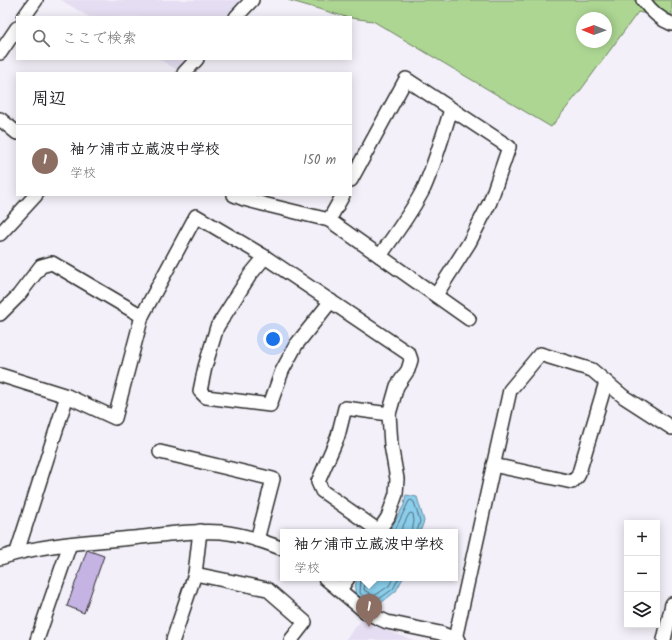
<!DOCTYPE html>
<html lang="ja">
<meta charset="utf-8">
<style>
:root{--surface:#fff;--page:#f6f6f6;--text:#202124;--muted:#757577;--line:#e0e0e0;--accent:#1f6fb2}
body{margin:0;font-family:Kalam,"Klee One",sans-serif;background:var(--page);color:var(--text)}
.controls{position:absolute;right:12px;bottom:12px;display:grid;overflow:hidden;border-radius:0px;box-shadow:0 2px 10px #0003}
.controls button{width:36px;height:36px;display:grid;place-items:center;padding:0;border:0;border-bottom:1px solid var(--line);background:var(--surface);color:var(--text);font:20px sans-serif}
.compass{position:absolute;left:576px;top:12px;width:36px;height:36px;border-radius:50%;background:var(--surface);box-shadow:0 2px 10px #0003;rotate:271deg}
.you{position:absolute;left:273px;top:339px;width:14px;height:14px;margin:-10px;border:3px solid #fff;border-radius:50%;background:#1a73e8;box-shadow:0 0 0 6px #1a73e833}
.badge{display:grid;place-items:center;width:26px;height:26px;border-radius:50%;background:var(--accent);color:#fff;font-size:13px;font-weight:700}
.pin{position:absolute;translate:-50% -33px;filter:drop-shadow(0 1px 2px #0008)}
.pin::after{content:'';position:absolute;top:21px;width:14px;height:12px;background:inherit;clip-path:polygon(0 0,100% 0,50% 100%)}
.popup{position:absolute;left:280px;top:529px;width:178px;height:52px;box-sizing:border-box;display:grid;place-content:center;border-radius:0px;background:var(--surface);filter:drop-shadow(0 1px 3px #0005);font-size:13px;white-space:nowrap;color:var(--muted)}
.popup b{font-size:15px;color:var(--text)}
.popup::after{content:'';position:absolute;left:50%;top:100%;margin-left:-8px;border:8px solid transparent;border-top-color:var(--surface)}
.list{margin:0;padding:0;list-style:none}
h2{display:flex;justify-content:space-between;align-items:center;height:52px;margin:0;padding:0 16px;font-size:17px}
h2 small{font-size:13px;font-weight:400;color:var(--muted)}
.list li{display:grid;grid-template-columns:26px 1fr auto;gap:12px;align-items:center;box-sizing:border-box;height:72px;padding:0 16px;border-top:1px solid var(--line)}
.list b{display:block;font-size:15px;white-space:nowrap}
.list p{margin:0;font-size:13px;white-space:nowrap;color:var(--muted)}
.list em{font-size:13px;font-style:normal;color:var(--muted)}
.icon{flex:none;width:22px;height:22px;fill:none;stroke:currentColor;stroke-width:2;stroke-linecap:round;stroke-linejoin:round}
.map{position:relative;flex:none;width:672px;height:640px;overflow:hidden}
.search{position:absolute;background:var(--surface);box-shadow:0 2px 10px #0003;left:16px;top:16px;width:336px;height:44px;display:flex;align-items:center;gap:10px;box-sizing:border-box;padding:0 14px;border-radius:0px;color:var(--muted);font-size:15px}
.panel{position:absolute;background:var(--surface);box-shadow:0 2px 10px #0003;left:16px;top:72px;width:336px;height:124px;border-radius:0px}
.map>svg:first-child{display:block}
.built{fill:#e5def2}
.green{fill:#add693;stroke:#6c805f;fill-rule:evenodd}
.water{fill:#8bceec;stroke:#658d9f}
.lines{fill:none;stroke-linecap:round;stroke-linejoin:round}
.shore{stroke:#516c78;stroke-width:1}
.building{fill:#c5b3e3;stroke:#2b2b2b}
.minor-casing{stroke:#2b2b2b;stroke-width:16}
.minor{stroke:#fff;stroke-width:13}
</style>
<div class="map">
<svg width="672" height="640" viewBox="0 0 672 640">
<rect width="100%" height="100%" fill="#f3f0f9"/>
<filter id="ink" filterUnits="userSpaceOnUse"><feTurbulence type="fractalNoise" baseFrequency=".025" numOctaves="2"/><feDisplacementMap in="SourceGraphic" scale="8" xChannelSelector="R" yChannelSelector="G"/><feConvolveMatrix kernelMatrix="1 2 1 2 8 2 1 2 1" color-interpolation-filters="sRGB"/></filter>
<g filter="url(#ink)">
<g class="built">
<polygon points="61,0 247,0 229,17 89,17"/>
<polygon points="159,59 193,59 181,72"/>
<polygon points="363,618 401,636 414,640 345,640"/>
</g>
<path class="green" d="M288,0H672V20L638,12L580,91L551,127L373,21L351,18V17H346ZM582,18H606V42H582Z"/>
<g class="water">
<polygon points="406,495 417,497 424,521 420,532 389,532 404,505"/>
<polygon points="357,578 403,578 396,591 376,607 363,601 355,595 355,588"/>
</g>
<g class="lines">
<g class="shore">
<polyline points="394,532 409,501 411,500 414,502 420,521 417,532"/>
<polyline points="400,532 409,514 411,513 413,514 414,521 412,532"/>
<polyline points="361,578 360,593 365,598 375,602 393,589 399,578"/>
<polyline points="366,578 364,590 374,596 389,586 393,578"/>
</g>
</g>
<polygon class="building" points="87,550 104,556 84,613 67,606"/>
<g class="lines">
<g class="minor-casing">
<g id="minor">
<path d="M643,0C651,11 659,19 672,24"/>
<polyline points="24,17 36,0"/>
<polyline points="236,17 252,0"/>
<polyline points="0,53 17,28"/>
<polyline points="184,73 197,59"/>
<polyline points="0,119 17,133"/>
<polyline points="351,180 406,79 509,147 490,202 469,243 436,295"/>
<polyline points="234,195 244,199 263,204 329,220 469,319"/>
<polyline points="329,220 343,195"/>
<polyline points="0,234 36,195"/>
<path d="M380,256C395,234 412,212 424,188C435,163 443,136 451,109"/>
<polyline points="265,257 250,275 217,327 205,367 200,391 206,397 270,405 282,371 296,345 331,301"/>
<polyline points="0,314 18,296 41,266 52,263 142,316"/>
<polyline points="0,375 67,396 115,418 142,316 196,216 262,255 409,354 411,360 408,370 397,386 389,414 391,445 397,479 396,494 388,517 378,532"/>
<polyline points="160,452 273,479 257,540"/>
<polyline points="493,465 572,482 578,476 606,382"/>
<polyline points="200,531 195,574 267,589 305,622 291,640"/>
<polyline points="379,531 322,491 318,482 338,436 345,408 389,414"/>
<polyline points="17,552 67,396"/>
<path d="M0,558C42,544 89,542 133,538C162,535 192,530 221,532C243,534 263,541 283,549"/>
<polyline points="325,578 367,613 387,622 440,633 458,640"/>
<polyline points="340,590 348,578"/>
<polyline points="455,639 510,390 540,354 592,370 624,397 672,428"/>
<polyline points="37,640 70,544"/>
<polyline points="173,640 195,574"/>
<polyline points="664,640 672,604"/>
</g>
</g>
<use href="#minor" class="minor"/>
</g>
</g>
</svg>
<div class="controls">
<button>+</button>
<button>−</button>
<button><svg class="icon" aria-label="layers" viewBox="0 0 24 24"><path d="M12 4l9 5-9 5-9-5zM3 14l9 5 9-5"/></svg></button>
</div>
<svg class="compass" viewBox="-18 -18 36 36"><path d="M0-13l5 13h-10z" fill="#e53935"/><path d="M0 13l5-13h-10z" fill="#757577"/></svg>
<div class="you"></div>
<div class="pin badge" style="left:369px;top:627px;background:#8d6e63">1</div>
<div class="popup"><b>袖ケ浦市立蔵波中学校</b>学校</div>
<div class="search"><svg class="icon" aria-label="search" viewBox="0 0 24 24"><circle cx="10" cy="10" r="6"/><path d="M15 15l6 6"/></svg>ここで検索</div>
<section class="panel">
<h2>周辺<small></small></h2>
<ul class="list">
<li><span class="badge" style="background:#8d6e63">1</span><div><b>袖ケ浦市立蔵波中学校</b><p>学校</p></div><em>150 m</em></li>
</ul>
</section>
</div>
